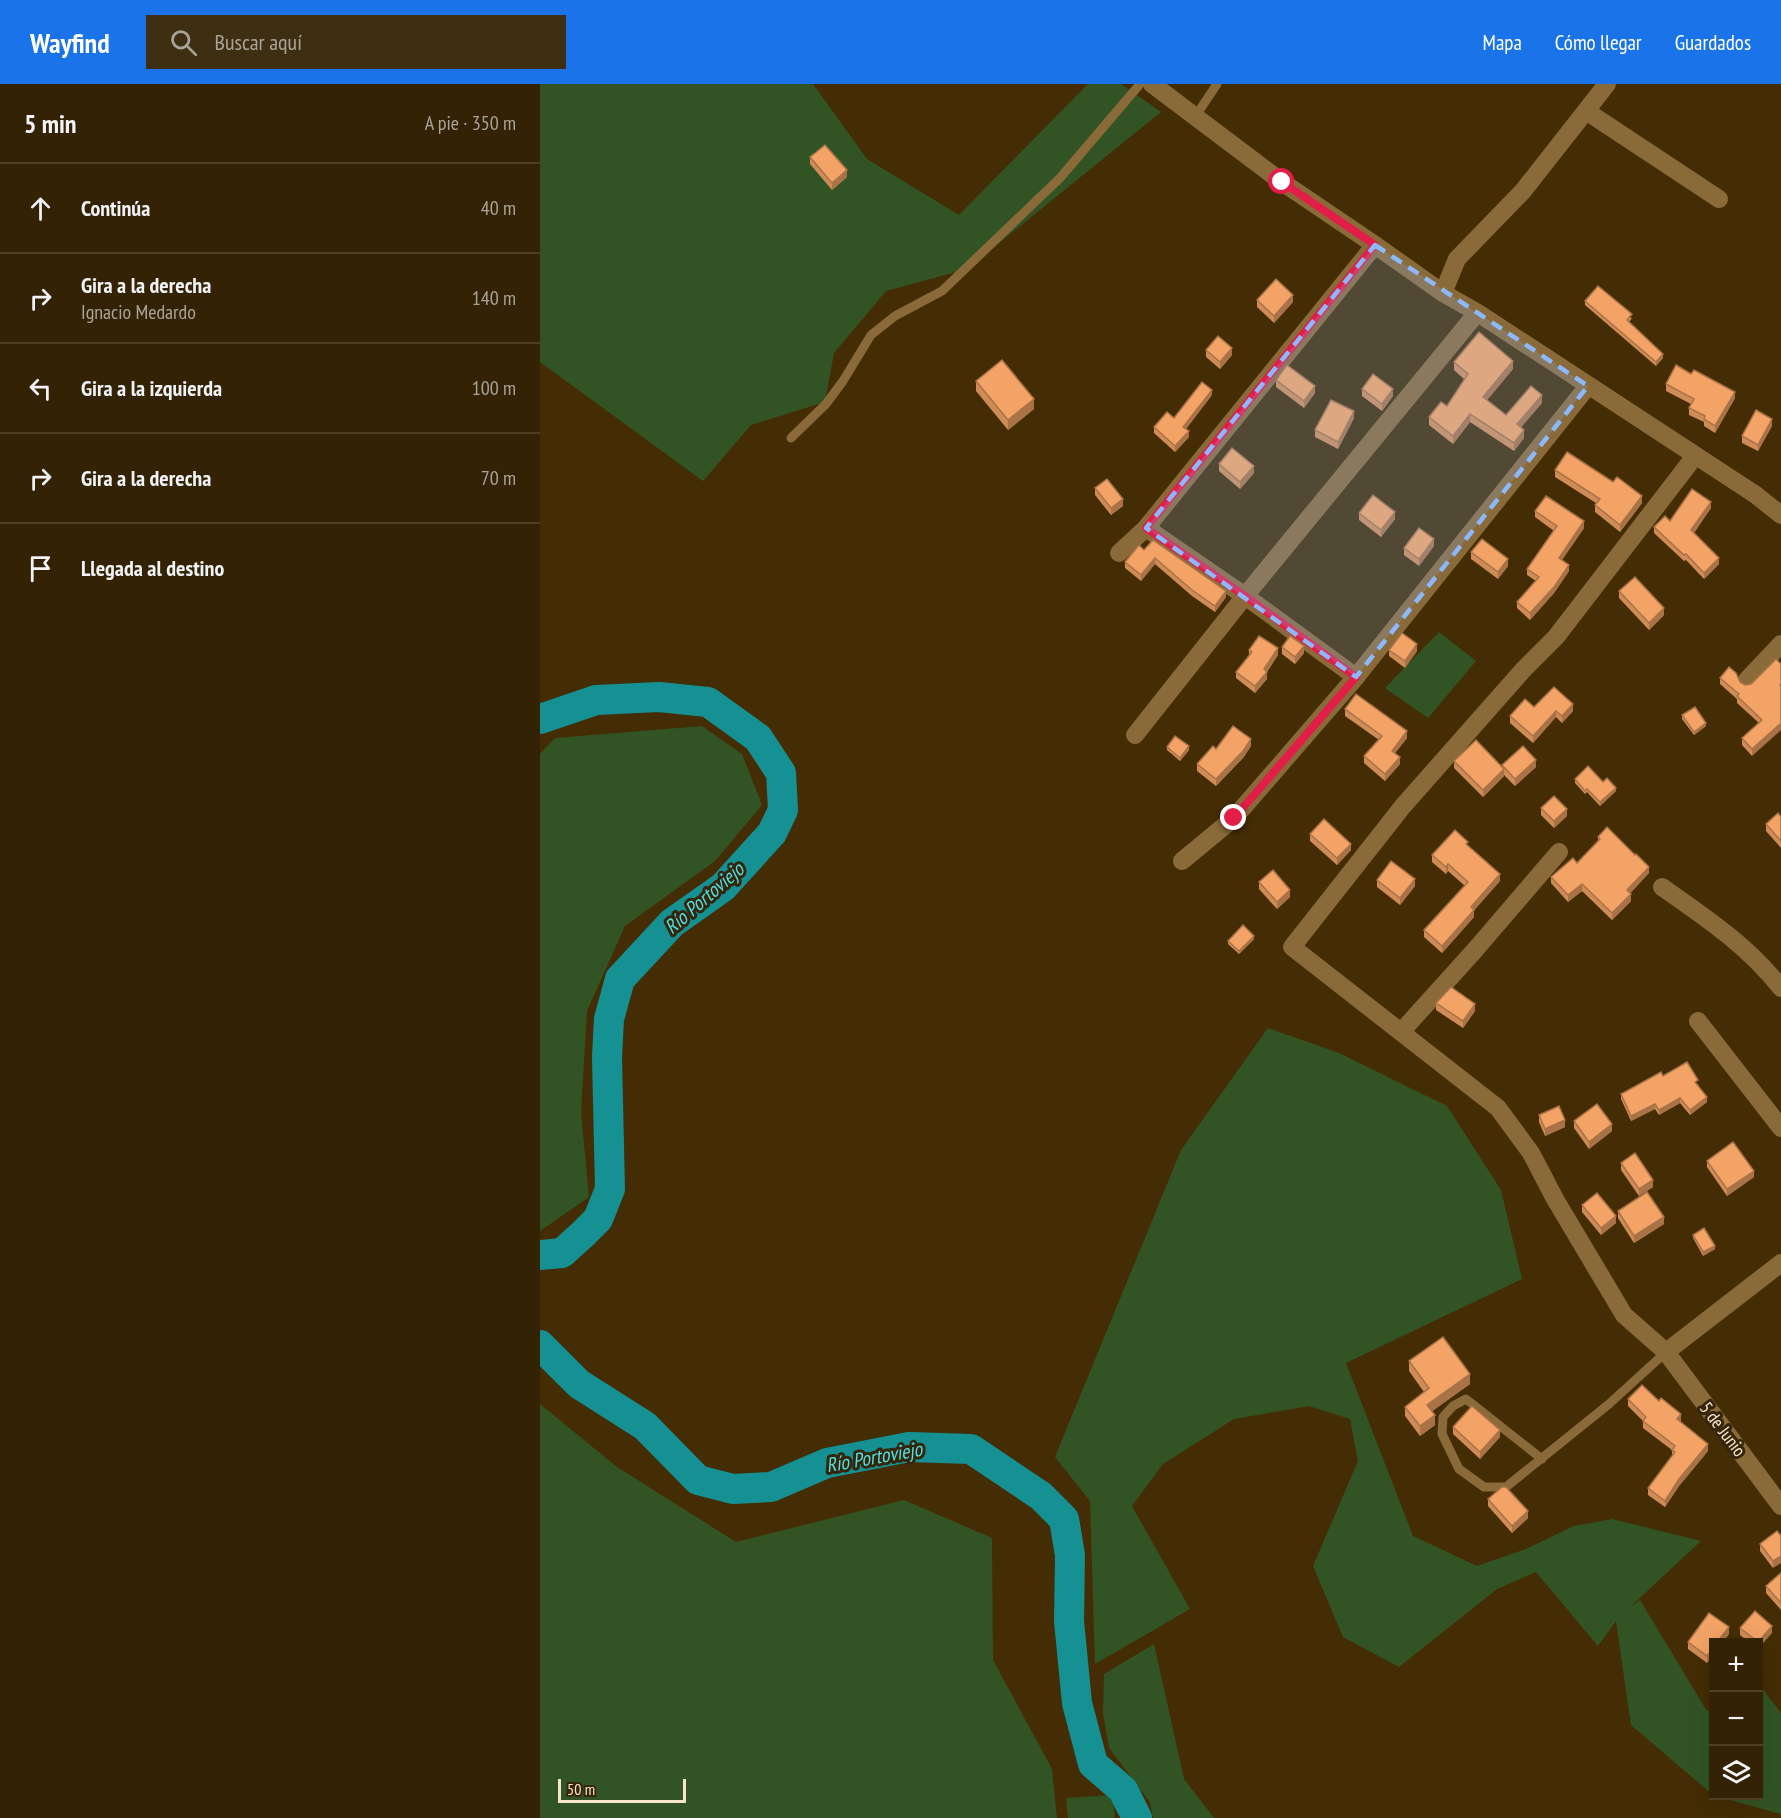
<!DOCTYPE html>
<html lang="es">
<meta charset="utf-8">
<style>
:root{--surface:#332203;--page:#3e2f12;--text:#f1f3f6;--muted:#a9a49a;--line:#4e3f25;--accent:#1a73e8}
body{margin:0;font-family:"PT Sans Narrow",sans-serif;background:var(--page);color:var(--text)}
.controls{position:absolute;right:18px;bottom:18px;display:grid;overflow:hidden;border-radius:0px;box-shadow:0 6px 24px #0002}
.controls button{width:54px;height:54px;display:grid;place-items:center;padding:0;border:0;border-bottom:2px solid var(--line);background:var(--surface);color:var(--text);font:30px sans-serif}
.scale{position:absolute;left:18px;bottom:15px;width:128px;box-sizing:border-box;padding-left:6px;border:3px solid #f6e5cb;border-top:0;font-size:16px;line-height:21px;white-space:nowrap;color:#f6e5cb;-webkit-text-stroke:4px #35250a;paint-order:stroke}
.stop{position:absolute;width:18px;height:18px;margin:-14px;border:4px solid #e11d48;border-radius:50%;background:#fff}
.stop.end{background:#e11d48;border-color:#fff;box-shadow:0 2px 6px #0008}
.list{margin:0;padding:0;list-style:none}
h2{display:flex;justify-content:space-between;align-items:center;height:78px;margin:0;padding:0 24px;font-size:26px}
h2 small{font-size:20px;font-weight:400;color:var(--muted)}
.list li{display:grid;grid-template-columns:39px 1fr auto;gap:18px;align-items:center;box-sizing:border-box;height:90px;padding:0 24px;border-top:2px solid var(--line)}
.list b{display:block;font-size:22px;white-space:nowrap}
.list p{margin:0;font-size:20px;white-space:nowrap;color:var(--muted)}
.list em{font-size:20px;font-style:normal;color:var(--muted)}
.icon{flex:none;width:33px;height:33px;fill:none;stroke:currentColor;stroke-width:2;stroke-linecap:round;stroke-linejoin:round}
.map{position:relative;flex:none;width:1241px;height:1734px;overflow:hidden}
header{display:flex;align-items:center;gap:36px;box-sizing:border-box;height:84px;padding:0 30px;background:var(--accent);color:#fff}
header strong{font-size:28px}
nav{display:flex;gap:33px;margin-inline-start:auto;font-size:21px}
.search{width:420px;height:54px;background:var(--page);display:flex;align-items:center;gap:15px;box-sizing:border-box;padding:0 21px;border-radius:0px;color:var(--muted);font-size:22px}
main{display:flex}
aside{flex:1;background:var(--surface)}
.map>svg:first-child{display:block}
.green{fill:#325424}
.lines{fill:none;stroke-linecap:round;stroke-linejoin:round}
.river{stroke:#159194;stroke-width:30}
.service{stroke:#8a6a38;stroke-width:9}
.minor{stroke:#8a6a38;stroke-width:18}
.tertiary{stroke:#8a6a38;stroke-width:18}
.wall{fill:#d08c57}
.shaded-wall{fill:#a97247}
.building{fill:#f2a365;stroke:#a97247;stroke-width:1.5}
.route{stroke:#e11d48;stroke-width:8}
.marked{fill:#8bb9fc;fill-opacity:0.2;stroke:#8bb9fc;stroke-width:4.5;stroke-dasharray:12 8;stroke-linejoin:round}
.labels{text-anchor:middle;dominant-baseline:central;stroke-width:6;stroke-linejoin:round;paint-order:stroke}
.street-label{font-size:18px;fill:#f6e5cb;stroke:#35250a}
.water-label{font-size:20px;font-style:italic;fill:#4fe1e5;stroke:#35250a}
</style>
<header>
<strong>Wayfind</strong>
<div class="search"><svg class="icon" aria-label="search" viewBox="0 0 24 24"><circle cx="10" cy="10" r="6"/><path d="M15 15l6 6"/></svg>Buscar aquí</div>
<nav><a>Mapa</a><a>Cómo llegar</a><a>Guardados</a></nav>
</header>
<main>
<aside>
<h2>5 min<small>A pie · 350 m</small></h2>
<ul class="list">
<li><svg class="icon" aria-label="ahead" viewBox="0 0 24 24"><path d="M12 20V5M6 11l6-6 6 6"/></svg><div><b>Continúa</b></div><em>40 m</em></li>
<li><svg class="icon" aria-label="right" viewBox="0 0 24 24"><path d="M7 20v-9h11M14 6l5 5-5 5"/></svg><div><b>Gira a la derecha</b><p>Ignacio Medardo</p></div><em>140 m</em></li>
<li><svg class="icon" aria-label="left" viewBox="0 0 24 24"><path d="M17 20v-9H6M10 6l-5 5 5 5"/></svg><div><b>Gira a la izquierda</b></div><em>100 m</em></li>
<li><svg class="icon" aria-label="right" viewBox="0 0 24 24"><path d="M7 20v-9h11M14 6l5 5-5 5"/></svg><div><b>Gira a la derecha</b></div><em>70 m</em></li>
<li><svg class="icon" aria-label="arrive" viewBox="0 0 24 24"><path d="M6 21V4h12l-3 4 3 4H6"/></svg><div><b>Llegada al destino</b></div></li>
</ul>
</aside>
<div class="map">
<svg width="1241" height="1734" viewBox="0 0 1241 1734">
<rect width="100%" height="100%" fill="#442d04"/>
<g class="green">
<polygon points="0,0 273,0 327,75 419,131 548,0 581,0 621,28 427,185 346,207 294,269 285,318 211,341 163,397 0,278"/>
<polygon points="899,548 936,577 888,634 845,604"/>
<polygon points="162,642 202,670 222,721 175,777 85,842 47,927 41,1028 49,1113 0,1147 0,670 15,654"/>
<polygon points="728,944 799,969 907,1022 961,1106 982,1195 806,1279 873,1452 937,1482 986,1465 1034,1442 1072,1435 1161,1457 1089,1524 1100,1516 1167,1627 1173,1625 1173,1711 1091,1641 1076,1537 1058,1562 996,1488 957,1505 859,1583 803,1553 773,1482 818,1377 810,1335 769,1322 694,1335 623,1380 592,1422 650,1525 555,1580 550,1417 515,1373 641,1066"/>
<polygon points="0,1320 77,1383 196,1458 364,1416 452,1454 453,1576 512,1685 517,1734 0,1734"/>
<polygon points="614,1560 644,1695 674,1734 613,1734 610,1718 569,1664 563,1629 564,1590"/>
<polygon points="1221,1603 1241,1629 1241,1730 1175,1712 1218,1712 1218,1604"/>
<polygon points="573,1711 575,1734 528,1734 526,1714"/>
</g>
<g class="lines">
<g class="river">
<polyline points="0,635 56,616 119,613 168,618 218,654 241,689 243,726 232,749 183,803 132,839 80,895 69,935 67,973 70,1105 58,1135 43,1150 22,1169 0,1171"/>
<polyline points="0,1261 39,1300 105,1342 158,1396 193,1405 231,1403 287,1379 369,1363 431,1365 501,1412 524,1435 530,1471 529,1537 537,1619 553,1680 583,1706 597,1734"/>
</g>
<g class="service">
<polyline points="655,33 677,0"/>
<polyline points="251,354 286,320 303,297 331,251 355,232 402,207 520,94 600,0"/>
<polyline points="1002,1375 926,1315 913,1322 903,1333 902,1350 919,1385 944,1403 966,1403 1069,1320 1126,1268"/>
</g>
<g class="minor">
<polyline points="1046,27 1179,115"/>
<polyline points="903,209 917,175 983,107 1067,0"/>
<polyline points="1155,372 1016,553 984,585 863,722 752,863 958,1024 991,1069 1015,1115 1084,1231 1126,1268 1241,1179"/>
<polyline points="606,444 705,512 816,593"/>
<polyline points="579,469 606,444 835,161"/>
<polyline points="1207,596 1241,560"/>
<polyline points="595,651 705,512 937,229"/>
<polyline points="642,777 694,734 816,593 1048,302"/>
<path d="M1122,803C1165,833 1208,862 1241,904"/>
<polyline points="1158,937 1241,1044"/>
<polyline points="861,948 935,866 1019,768"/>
<polyline points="1126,1268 1241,1422"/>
</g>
<polyline class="tertiary" points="612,0 742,98 835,161 903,209 938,229 1216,411 1241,431"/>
</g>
<g class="wall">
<polygon points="270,73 307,93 292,106 270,80"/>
<polygon points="717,216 753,218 734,239 717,223"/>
<polygon points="1045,217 1092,234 1089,238 1123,274 1116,282 1045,221"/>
<polygon points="666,266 692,271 680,285 666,273"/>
<polygon points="914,278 973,285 947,316 966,331 1002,319 981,343 984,354 974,367 930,338 913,360 889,341 889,333 907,322 924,295 914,286"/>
<polygon points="736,296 775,309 764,324 736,303"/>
<polygon points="436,297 494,325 468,346 436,307"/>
<polygon points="1126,300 1195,314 1175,349 1164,342 1164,338 1149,331 1149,324 1151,320 1126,307"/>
<polygon points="822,305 853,312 842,327 822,312"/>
<polygon points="672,311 646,345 649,353 635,368 614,349 614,343 634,334"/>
<polygon points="814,334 798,365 775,353 775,346"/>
<polygon points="1232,342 1218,367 1202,359 1202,352"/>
<polygon points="679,380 714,389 700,405 679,387"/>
<polygon points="1015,386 1073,398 1102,419 1080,448 1055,428 1055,421 1056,419 1015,393"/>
<polygon points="555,404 583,422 571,431 555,411"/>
<polygon points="1171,424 1154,449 1179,480 1164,495 1146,476 1144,477 1114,449 1114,443 1130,437"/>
<polygon points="995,427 1044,444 1022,476 1029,487 1014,509 990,536 977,524 977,518 996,497 987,491 987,485 1014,447 995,433"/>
<polygon points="819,429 855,435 841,453 819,436"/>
<polygon points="894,462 879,482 864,471 864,464"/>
<polygon points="604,466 686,513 675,528 652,512 615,480 601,497 585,484 585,478"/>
<polygon points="931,468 968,482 958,495 931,475"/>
<polygon points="1079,507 1124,531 1109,546 1079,514"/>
<polygon points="742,563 764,569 755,580 742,570"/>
<polygon points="709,566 738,571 727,588 727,595 715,609 696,594 696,588 709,571"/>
<polygon points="849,566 877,567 865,584 849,572"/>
<polygon points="1241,580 1212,672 1202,661 1202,654 1219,639 1197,619 1197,615 1180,600 1180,594 1200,598 1205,601 1211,600"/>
<polygon points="994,623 1033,627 1022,639 1016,633 993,659 970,639 970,632"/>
<polygon points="805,625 867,654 855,669 860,680 845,697 824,679 824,672 839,656 805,632"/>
<polygon points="1142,631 1166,642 1154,651 1142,635"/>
<polygon points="711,662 703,674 676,702 657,687 657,680 676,665"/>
<polygon points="627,663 649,666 640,677 627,666"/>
<polygon points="914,677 962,683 962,681 996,683 975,702 964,691 964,692 943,713 914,684"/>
<polygon points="1035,695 1063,698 1076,707 1060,722 1047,708 1045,710 1035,699"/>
<polygon points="1001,724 1027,732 1014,744 1001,731"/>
<polygon points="1241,733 1241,764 1226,747 1226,740"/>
<polygon points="770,750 811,766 797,781 770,757"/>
<polygon points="1058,753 1109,789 1090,809 1091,817 1072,836 1042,807 1028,818 1011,799 1011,793 1037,779 1058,758"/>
<polygon points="928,762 960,797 934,826 934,833 902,869 884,853 884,846 925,802 908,787 906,790 892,778 892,771"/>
<polygon points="837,796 875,802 860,821 837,803"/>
<polygon points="719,798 750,813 737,825 719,805"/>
<polygon points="714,855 699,870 688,860 688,857"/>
<polygon points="896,919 935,927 923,944 896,926"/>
<polygon points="1123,992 1158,1001 1167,1018 1150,1031 1140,1019 1119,1031 1115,1025 1091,1037 1081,1015 1081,1010"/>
<polygon points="999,1031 1025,1043 1005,1052 999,1038"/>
<polygon points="1034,1037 1072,1047 1049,1065 1034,1044"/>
<polygon points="1167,1077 1214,1093 1187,1112 1167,1083"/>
<polygon points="1081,1079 1113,1103 1099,1112 1081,1086"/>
<polygon points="1042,1121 1076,1139 1061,1151 1042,1128"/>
<polygon points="1078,1127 1124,1140 1094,1159 1078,1134"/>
<polygon points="1153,1151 1175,1165 1163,1172 1153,1154"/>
<polygon points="869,1277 930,1300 892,1327 895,1341 880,1352 865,1332 865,1323 884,1308 869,1287"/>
<polygon points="1088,1315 1119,1317 1141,1337 1140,1338 1168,1367 1139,1402 1125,1423 1108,1411 1108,1404 1132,1372 1132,1366 1103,1344 1103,1337 1088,1322"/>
<polygon points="913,1343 960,1353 940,1375 913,1350"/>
<polygon points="948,1415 988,1434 972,1449 948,1422"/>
<polygon points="1237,1447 1233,1484 1220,1467 1220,1460"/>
<polygon points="1241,1489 1241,1526 1226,1509 1226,1502"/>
<polygon points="1200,1544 1232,1549 1218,1558 1209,1558 1200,1551"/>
<polygon points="1189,1550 1167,1579 1148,1565 1148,1558"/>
</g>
<g class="shaded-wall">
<polygon points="307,86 307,93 292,106 292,99"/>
<polygon points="753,211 753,218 734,239 734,232"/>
<polygon points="692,264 692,271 680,285 680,278"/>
<polygon points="1123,270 1123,274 1116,282 1116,278"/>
<polygon points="973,277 973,285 943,321 943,313"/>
<polygon points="775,302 775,309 764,324 764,317"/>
<polygon points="853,305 853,312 842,327 842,320"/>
<polygon points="672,306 672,311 643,348 643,343"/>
<polygon points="1195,308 1195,314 1175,349 1175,342"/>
<polygon points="1002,311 1002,319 977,348 977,340"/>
<polygon points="494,315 494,325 468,346 468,336"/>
<polygon points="814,327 814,334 798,365 798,358"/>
<polygon points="930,330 930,338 913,360 913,352"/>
<polygon points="1232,335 1232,342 1218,367 1218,361"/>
<polygon points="984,346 984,354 974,367 974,359"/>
<polygon points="649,347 649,353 635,368 635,362"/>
<polygon points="714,382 714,389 700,405 700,398"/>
<polygon points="1102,412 1102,419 1080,448 1080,441"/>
<polygon points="583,415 583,422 571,431 571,424"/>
<polygon points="1171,418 1171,424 1151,452 1151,446"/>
<polygon points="855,428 855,435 841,453 841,446"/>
<polygon points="1044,437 1044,444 1019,480 1019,474"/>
<polygon points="894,455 894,462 879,482 879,475"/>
<polygon points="615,474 615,480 601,497 601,491"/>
<polygon points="1179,474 1179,480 1164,495 1164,489"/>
<polygon points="968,475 968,482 958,495 958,488"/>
<polygon points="1029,481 1029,487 1014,509 990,536 990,529"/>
<polygon points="686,507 686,513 675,528 675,522"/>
<polygon points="1124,524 1124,531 1109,546 1109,539"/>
<polygon points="877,560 877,567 865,584 865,577"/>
<polygon points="764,562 764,569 755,580 755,573"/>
<polygon points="738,564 738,571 726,588 727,588 727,595 715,609 715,602 724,585"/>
<polygon points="1033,620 1033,627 1022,639 1022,632"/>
<polygon points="1016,627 1016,633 993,659 993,652"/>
<polygon points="1166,639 1166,642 1154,651 1154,648"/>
<polygon points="1241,639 1241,646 1212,672 1212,665"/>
<polygon points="867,647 867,654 852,673 852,667"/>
<polygon points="711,655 711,662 703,674 676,702 676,695"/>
<polygon points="649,662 649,666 640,677 640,674"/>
<polygon points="860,673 860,680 845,697 845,690"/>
<polygon points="996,676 996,683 975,702 975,695"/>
<polygon points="964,685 964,692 943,713 943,706"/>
<polygon points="1076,704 1076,707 1060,722 1060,718"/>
<polygon points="1027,725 1027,732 1014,744 1014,737"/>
<polygon points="811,760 811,766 797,781 797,774"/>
<polygon points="908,780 908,787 906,790 906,783"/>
<polygon points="1109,783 1109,789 1087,813 1087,806"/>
<polygon points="960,790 960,797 931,830 931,823"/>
<polygon points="875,795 875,802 860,821 860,814"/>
<polygon points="1042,800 1042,807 1028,818 1028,811"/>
<polygon points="750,806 750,813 737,825 737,818"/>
<polygon points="1091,810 1091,817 1072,836 1072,829"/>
<polygon points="934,826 934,833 902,869 902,862"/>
<polygon points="714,852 714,855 699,870 699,867"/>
<polygon points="935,920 935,927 923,944 923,937"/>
<polygon points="1167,1013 1167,1018 1150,1031 1150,1026"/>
<polygon points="1140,1014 1140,1019 1119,1031 1119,1026"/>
<polygon points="1115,1020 1115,1025 1091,1037 1091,1032"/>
<polygon points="1025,1036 1025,1043 1005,1052 1005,1045"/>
<polygon points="1072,1040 1072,1047 1049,1065 1049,1058"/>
<polygon points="1214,1087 1214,1093 1187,1112 1187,1105"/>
<polygon points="1113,1096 1113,1103 1099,1112 1099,1105"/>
<polygon points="1076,1132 1076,1139 1061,1151 1061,1144"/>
<polygon points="1124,1133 1124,1140 1094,1159 1094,1152"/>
<polygon points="1175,1162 1175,1165 1163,1172 1163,1168"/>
<polygon points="930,1290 930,1300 887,1331 887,1321"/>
<polygon points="1141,1330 1141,1337 1137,1342 1137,1335"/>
<polygon points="895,1331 895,1341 880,1352 880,1342"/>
<polygon points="960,1346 960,1353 940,1375 940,1368"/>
<polygon points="1168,1360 1168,1367 1139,1402 1125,1423 1125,1417 1139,1395"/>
<polygon points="988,1427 988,1434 972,1449 972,1442"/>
<polygon points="1241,1472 1241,1479 1233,1484 1233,1477"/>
<polygon points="1232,1542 1232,1549 1218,1565 1218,1558"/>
<polygon points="1189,1543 1189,1550 1182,1558 1177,1558"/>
<polygon points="1173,1564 1173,1571 1167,1579 1167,1572"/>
</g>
<g class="building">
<polygon points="285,61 307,86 292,99 270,73"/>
<polygon points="736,195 753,211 734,232 717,216"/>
<polygon points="1058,202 1092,230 1087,236 1123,270 1116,278 1045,217"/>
<polygon points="939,248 973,277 943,313 966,331 991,302 1002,311 977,340 984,346 974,359 930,330 913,352 889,333 901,318 907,322 928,290 914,278"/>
<polygon points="678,252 692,264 680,278 666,266"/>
<polygon points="462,276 494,315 468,336 436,297"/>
<polygon points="747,281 775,302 764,317 736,296"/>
<polygon points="1136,281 1151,290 1154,286 1195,308 1175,342 1164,335 1165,332 1149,324 1154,315 1126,300"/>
<polygon points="833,290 853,305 842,320 822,305"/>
<polygon points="662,298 672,306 643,343 649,347 635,362 614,343 627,328 634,334"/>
<polygon points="791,316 814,327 798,358 775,346"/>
<polygon points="1216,326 1232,335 1218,361 1202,352"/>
<polygon points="692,364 714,382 700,398 679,380"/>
<polygon points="1027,368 1073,398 1077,393 1102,412 1080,441 1055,421 1060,415 1015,386"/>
<polygon points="567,395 583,415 571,424 555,404"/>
<polygon points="1152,405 1171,418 1151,446 1179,474 1164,489 1146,470 1144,471 1114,443 1125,432 1130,437"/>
<polygon points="833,411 855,428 841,446 819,429"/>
<polygon points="1006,412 1044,437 1019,474 1029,481 1014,503 990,529 977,518 999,493 987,485 1017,442 995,427"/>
<polygon points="879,444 894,455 879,475 864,464"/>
<polygon points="942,455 968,475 958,488 931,468"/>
<polygon points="613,456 686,507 675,522 652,506 615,474 601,491 585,478 599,461 604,466"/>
<polygon points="1095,493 1124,524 1109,539 1079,507"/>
<polygon points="862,549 877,560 865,577 849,566"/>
<polygon points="719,552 738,564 724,585 727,588 715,602 696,588 712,568 709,566"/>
<polygon points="750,552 764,562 755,573 742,563"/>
<polygon points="1236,575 1241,580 1241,600 1240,601 1241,603 1241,639 1212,665 1202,654 1222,636 1197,612 1199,610 1180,594 1189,583 1196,589 1200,598 1205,601 1211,600"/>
<polygon points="1014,603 1033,620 1022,632 1016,627 993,652 970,632 985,615 994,623"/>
<polygon points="816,610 867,647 852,667 860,673 845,690 824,672 842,652 805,625"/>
<polygon points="1155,623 1166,639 1154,648 1142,631"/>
<polygon points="693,642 711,655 703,667 676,695 657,680 673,662 676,665"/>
<polygon points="635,652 649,662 640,674 627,663"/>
<polygon points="936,656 964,685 943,706 914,677"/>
<polygon points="983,662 996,676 975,695 962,681"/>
<polygon points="1048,682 1063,698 1067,694 1076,704 1060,718 1047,705 1045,707 1035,695"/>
<polygon points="1014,712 1027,725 1014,737 1001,724"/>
<polygon points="1238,729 1241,733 1241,757 1226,740"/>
<polygon points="784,735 811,760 797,774 770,750"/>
<polygon points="1067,743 1095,771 1096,770 1109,783 1087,806 1091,810 1072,829 1042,800 1028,811 1011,793 1033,774 1037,779 1060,755 1058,753"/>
<polygon points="915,746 928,758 926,760 960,790 931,823 934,826 902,862 884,846 928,798 908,780 906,783 892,771"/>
<polygon points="851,777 875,795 860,814 837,796"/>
<polygon points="733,786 750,806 737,818 719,798"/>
<polygon points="703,841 714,852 699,867 688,857"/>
<polygon points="911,903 935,920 923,937 896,919"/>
<polygon points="1147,978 1158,996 1155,998 1167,1013 1150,1026 1140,1014 1119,1026 1115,1020 1091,1032 1081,1010 1121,988 1123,992"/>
<polygon points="1057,1020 1072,1040 1049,1058 1034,1037"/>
<polygon points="1019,1022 1025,1036 1005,1045 999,1031"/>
<polygon points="1193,1058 1214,1087 1187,1105 1167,1077"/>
<polygon points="1095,1069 1113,1096 1099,1105 1081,1079"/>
<polygon points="1107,1108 1124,1133 1094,1152 1078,1127"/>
<polygon points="1057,1109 1076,1132 1061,1144 1042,1121"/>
<polygon points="1164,1144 1175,1162 1163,1168 1153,1151"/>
<polygon points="903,1253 930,1290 887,1321 895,1331 880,1342 865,1323 889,1304 869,1277"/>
<polygon points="1102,1301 1119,1317 1121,1314 1141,1330 1137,1335 1168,1360 1139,1395 1125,1417 1108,1404 1135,1368 1132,1366 1135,1362 1103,1337 1106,1333 1088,1315"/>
<polygon points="932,1322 960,1346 940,1368 913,1343"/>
<polygon points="962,1403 966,1403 988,1427 972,1442 948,1415"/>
<polygon points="1237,1447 1241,1452 1241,1472 1233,1477 1220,1460"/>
<polygon points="1241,1489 1241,1519 1226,1502"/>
<polygon points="1215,1527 1232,1542 1218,1558 1200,1544"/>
<polygon points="1169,1529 1189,1543 1177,1558 1173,1558 1173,1564 1167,1572 1148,1558"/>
</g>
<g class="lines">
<polyline class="route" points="694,734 816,593 705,512 606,444 835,161 742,98"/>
</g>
<path class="marked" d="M835,161L1048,302L816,593L606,444Z"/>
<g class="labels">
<g class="street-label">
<text transform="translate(1183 1345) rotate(53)">5 de Junio</text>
</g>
<g class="water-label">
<text transform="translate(164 814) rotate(-41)">Río Portoviejo</text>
<text transform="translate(334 1373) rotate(-10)">Río Portoviejo</text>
</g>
</g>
</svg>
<div class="controls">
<button>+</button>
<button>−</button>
<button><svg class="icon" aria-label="layers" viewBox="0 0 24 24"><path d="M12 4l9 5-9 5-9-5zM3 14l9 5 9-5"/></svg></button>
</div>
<div class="scale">50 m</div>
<div class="stop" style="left:742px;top:98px"></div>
<div class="stop end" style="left:694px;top:734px"></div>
</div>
</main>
